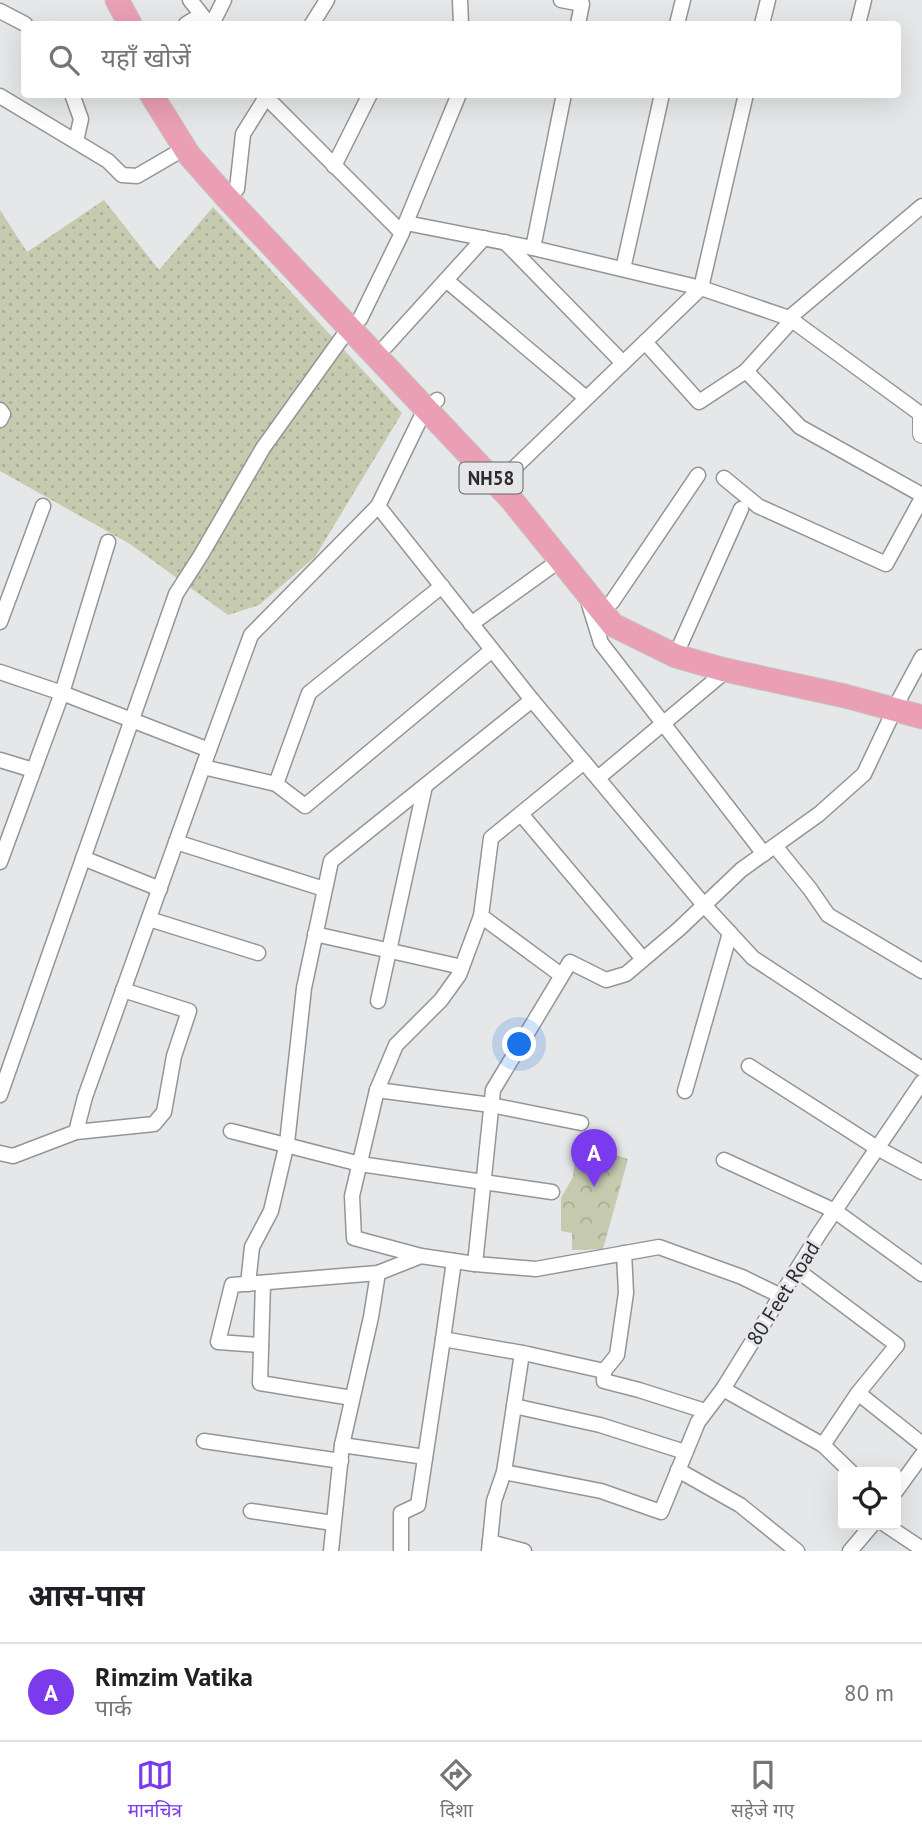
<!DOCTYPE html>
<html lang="hi">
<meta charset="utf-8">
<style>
:root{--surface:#fff;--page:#f2f2f2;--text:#202124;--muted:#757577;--line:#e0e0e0;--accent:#7c3aed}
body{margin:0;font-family:"PT Sans","Noto Sans Devanagari",sans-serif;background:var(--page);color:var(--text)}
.controls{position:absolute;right:21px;bottom:21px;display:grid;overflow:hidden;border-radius:7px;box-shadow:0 7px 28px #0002}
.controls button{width:63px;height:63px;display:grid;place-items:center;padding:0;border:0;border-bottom:2px solid var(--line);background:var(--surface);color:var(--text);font:35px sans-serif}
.you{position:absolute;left:520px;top:1045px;width:24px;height:24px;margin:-18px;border:5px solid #fff;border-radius:50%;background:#1a73e8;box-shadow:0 0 0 10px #1a73e833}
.badge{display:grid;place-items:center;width:46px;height:46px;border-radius:50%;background:var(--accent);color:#fff;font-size:23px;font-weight:700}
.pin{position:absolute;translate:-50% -58px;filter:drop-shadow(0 2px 4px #0008)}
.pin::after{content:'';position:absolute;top:37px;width:24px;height:21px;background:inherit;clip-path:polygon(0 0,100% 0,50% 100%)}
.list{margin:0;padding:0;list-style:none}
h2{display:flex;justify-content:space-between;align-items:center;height:91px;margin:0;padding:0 28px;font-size:30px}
h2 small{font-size:23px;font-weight:400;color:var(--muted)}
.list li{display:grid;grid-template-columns:46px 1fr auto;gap:21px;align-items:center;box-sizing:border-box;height:98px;padding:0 28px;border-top:2px solid var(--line)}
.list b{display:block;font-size:26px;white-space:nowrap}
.list p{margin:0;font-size:23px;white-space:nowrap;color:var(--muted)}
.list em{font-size:23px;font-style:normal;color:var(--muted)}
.icon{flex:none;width:38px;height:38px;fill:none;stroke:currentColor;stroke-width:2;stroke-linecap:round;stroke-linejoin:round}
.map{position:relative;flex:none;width:922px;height:1551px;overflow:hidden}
.search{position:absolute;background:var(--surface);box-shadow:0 7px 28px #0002;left:21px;right:21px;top:21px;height:77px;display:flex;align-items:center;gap:18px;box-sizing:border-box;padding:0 24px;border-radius:7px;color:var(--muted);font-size:26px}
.sheet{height:189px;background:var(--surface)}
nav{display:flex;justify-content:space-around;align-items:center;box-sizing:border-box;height:98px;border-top:2px solid var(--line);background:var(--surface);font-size:19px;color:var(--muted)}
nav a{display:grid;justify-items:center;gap:4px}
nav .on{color:var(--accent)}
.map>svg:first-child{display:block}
.grass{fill:url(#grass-dots)}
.park{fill:url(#park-crowns)}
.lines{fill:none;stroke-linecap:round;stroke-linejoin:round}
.minor-casing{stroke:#949597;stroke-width:17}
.tertiary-casing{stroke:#949597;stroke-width:20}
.trunk-casing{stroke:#c4c4c4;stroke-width:25}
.minor{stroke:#fff;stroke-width:14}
.tertiary{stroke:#fff;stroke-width:18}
.trunk{stroke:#ea9fb4;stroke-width:23}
.labels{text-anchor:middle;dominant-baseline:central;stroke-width:6;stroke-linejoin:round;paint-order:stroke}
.shield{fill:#e5e7e8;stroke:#646566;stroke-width:2}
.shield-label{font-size:19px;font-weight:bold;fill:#2d2d2e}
.street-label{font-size:21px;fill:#2d2d2e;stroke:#e5e7e8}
</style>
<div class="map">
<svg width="922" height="1551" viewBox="0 0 922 1551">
<defs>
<pattern id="grass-dots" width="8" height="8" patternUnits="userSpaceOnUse" patternTransform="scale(1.75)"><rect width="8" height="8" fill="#c6caaf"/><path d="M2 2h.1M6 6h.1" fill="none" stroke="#aaae97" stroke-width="1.8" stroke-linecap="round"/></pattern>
<pattern id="park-crowns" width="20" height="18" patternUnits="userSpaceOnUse" patternTransform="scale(1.75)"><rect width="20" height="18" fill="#c6caaf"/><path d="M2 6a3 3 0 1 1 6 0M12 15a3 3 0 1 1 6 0" fill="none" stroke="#aaae97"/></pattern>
</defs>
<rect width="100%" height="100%" fill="#e5e7e8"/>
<polygon class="grass" points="104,200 159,270 213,207 402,413 315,557 259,605 228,615 130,544 0,471 0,210 27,252"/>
<polygon class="park" points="582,1141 593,1148 628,1159 603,1249 572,1250 572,1233 561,1231 561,1198 573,1177 576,1152"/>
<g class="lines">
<g class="minor-casing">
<g id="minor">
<polyline points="190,0 209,24"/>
<polyline points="460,0 461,24"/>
<polyline points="561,0 582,4 578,24"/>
<polyline points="0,11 25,24"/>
<polyline points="186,24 201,15"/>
<polyline points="212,24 224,0"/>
<polyline points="312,24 327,0"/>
<polyline points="677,24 683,0"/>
<polyline points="762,24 768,0"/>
<polyline points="858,24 864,0"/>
<polyline points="72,94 81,119 76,141"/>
<polyline points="263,94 402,233 360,319"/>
<polyline points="0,96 108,161 122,175 137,176 185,148"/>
<polyline points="334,166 370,94"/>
<polyline points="237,189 243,134 268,94"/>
<polyline points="406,223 533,248 564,94"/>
<polyline points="402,232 459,94"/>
<polyline points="505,242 623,363"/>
<polyline points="533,248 701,288 789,318 922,415"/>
<polyline points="623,269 662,94"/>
<polyline points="446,280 586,398"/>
<polyline points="789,318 922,206"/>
<polyline points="792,320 746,371 800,427 922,495"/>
<polyline points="645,342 699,402 746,371"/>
<polyline points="386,346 484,238"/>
<polyline points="437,400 425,409 378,506 532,700 704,905 753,958 922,1069"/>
<polyline points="0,410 3,414 0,420"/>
<polyline points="507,475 701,288 746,94"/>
<polyline points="724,478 758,506 886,564 922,498"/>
<polyline points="588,601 601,643 764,854"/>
<polyline points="612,602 698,475"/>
<polyline points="0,622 43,506"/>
<polyline points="471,624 560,560"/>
<polyline points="681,643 741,509"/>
<polyline points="0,672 62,693 209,750 251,635 378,506"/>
<polyline points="0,760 33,770"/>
<polyline points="203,767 276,784 305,806 492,650"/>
<polyline points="598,778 727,670"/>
<polyline points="276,784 309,693 442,586"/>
<polyline points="521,814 643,959"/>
<polyline points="176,842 324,889"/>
<polyline points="775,846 810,889 828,915 922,971"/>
<polyline points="83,858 160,889"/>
<polyline points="0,862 62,693 108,542"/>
<polyline points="149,919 258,953"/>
<polyline points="315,934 462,967"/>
<polyline points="561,975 481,916 491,838 584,762"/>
<polyline points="378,1001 425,786"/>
<polyline points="749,1066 877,1148 922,1172"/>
<polyline points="377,1090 491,1105 581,1123"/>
<polyline points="685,1091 730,933"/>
<polyline points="0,1095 176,594 201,555 263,448 349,328"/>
<polyline points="231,1131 360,1164 552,1192"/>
<polyline points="76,1132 154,1124 164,1112 174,1056 189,1011 123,990"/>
<polyline points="0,1153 13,1156 76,1132 85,1097 209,750"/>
<polyline points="724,1160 835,1211 922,1274"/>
<polyline points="421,1256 354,1238 352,1196 377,1090 396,1045 441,1000 459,975 481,916"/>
<polyline points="797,1270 897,1345 858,1393 922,1444"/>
<polyline points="263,1283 260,1383 352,1398"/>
<polyline points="248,1284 252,1247 271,1211 287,1143 304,988 331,861 532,700"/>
<polyline points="781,1296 742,1277 659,1247 536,1269 475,1264 493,1090 570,962 606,980 626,974 679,929 741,870 819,814 864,774 900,698 922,657"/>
<polyline points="443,1339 454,1261"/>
<polyline points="261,1345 218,1342 232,1285 378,1273 421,1256 475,1264"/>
<polyline points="604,1371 617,1355 626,1293 624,1253"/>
<polyline points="723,1389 823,1445 851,1472"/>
<polyline points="514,1406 600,1425 685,1452"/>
<polyline points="204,1441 341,1461"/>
<polyline points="342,1445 425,1457"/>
<polyline points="823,1445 858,1393"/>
<polyline points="678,1470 740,1505 797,1551"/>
<polyline points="504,1472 522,1353"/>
<polyline points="896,1491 922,1455"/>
<polyline points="251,1511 333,1523"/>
<polyline points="886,1525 922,1549"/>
<polyline points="490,1542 524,1551"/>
<polyline points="331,1551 342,1445 371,1317 378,1273"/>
<polyline points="401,1551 401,1513 418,1505 443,1339 528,1354 604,1371 604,1381 639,1390 705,1411"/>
<polyline points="489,1551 494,1501 504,1472 601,1491 661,1512 698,1422 723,1389 819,1234 922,1082"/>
<polyline points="850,1551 872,1525"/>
</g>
</g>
<g class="tertiary-casing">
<polyline id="tertiary" points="922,416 922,434"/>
</g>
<g class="trunk-casing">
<g id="trunk">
<polyline points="117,0 130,24"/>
<polyline points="151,94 189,155 227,198 511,499 613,625 676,656 721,669 845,696 922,717"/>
</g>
</g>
<use href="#minor" class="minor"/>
<use href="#tertiary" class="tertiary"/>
<use href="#trunk" class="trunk"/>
</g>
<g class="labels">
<rect class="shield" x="459.5" y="462.5" width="63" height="31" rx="5"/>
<g class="shield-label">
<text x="491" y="478">NH58</text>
</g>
<g class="street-label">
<text transform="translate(783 1293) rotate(-58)">80 Feet Road</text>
</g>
</g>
</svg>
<div class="controls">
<button><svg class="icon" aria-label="locate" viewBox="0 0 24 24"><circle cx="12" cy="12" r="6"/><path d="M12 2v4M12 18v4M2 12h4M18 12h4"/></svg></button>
</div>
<div class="you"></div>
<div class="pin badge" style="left:594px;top:1187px">A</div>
<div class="search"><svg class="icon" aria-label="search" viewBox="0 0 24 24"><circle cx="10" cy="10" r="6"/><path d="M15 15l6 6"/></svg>यहाँ खोजें</div>
</div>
<section class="sheet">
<h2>आस-पास<small></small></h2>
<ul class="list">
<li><span class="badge">A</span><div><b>Rimzim Vatika</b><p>पार्क</p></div><em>80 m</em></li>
</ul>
</section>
<nav>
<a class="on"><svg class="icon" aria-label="map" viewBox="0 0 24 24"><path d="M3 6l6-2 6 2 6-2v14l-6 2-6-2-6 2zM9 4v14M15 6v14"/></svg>मानचित्र</a>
<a><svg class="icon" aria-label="directions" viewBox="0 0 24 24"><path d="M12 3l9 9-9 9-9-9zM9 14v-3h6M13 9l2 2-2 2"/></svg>दिशा</a>
<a><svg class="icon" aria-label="saved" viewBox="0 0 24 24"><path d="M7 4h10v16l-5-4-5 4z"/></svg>सहेजे गए</a>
</nav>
